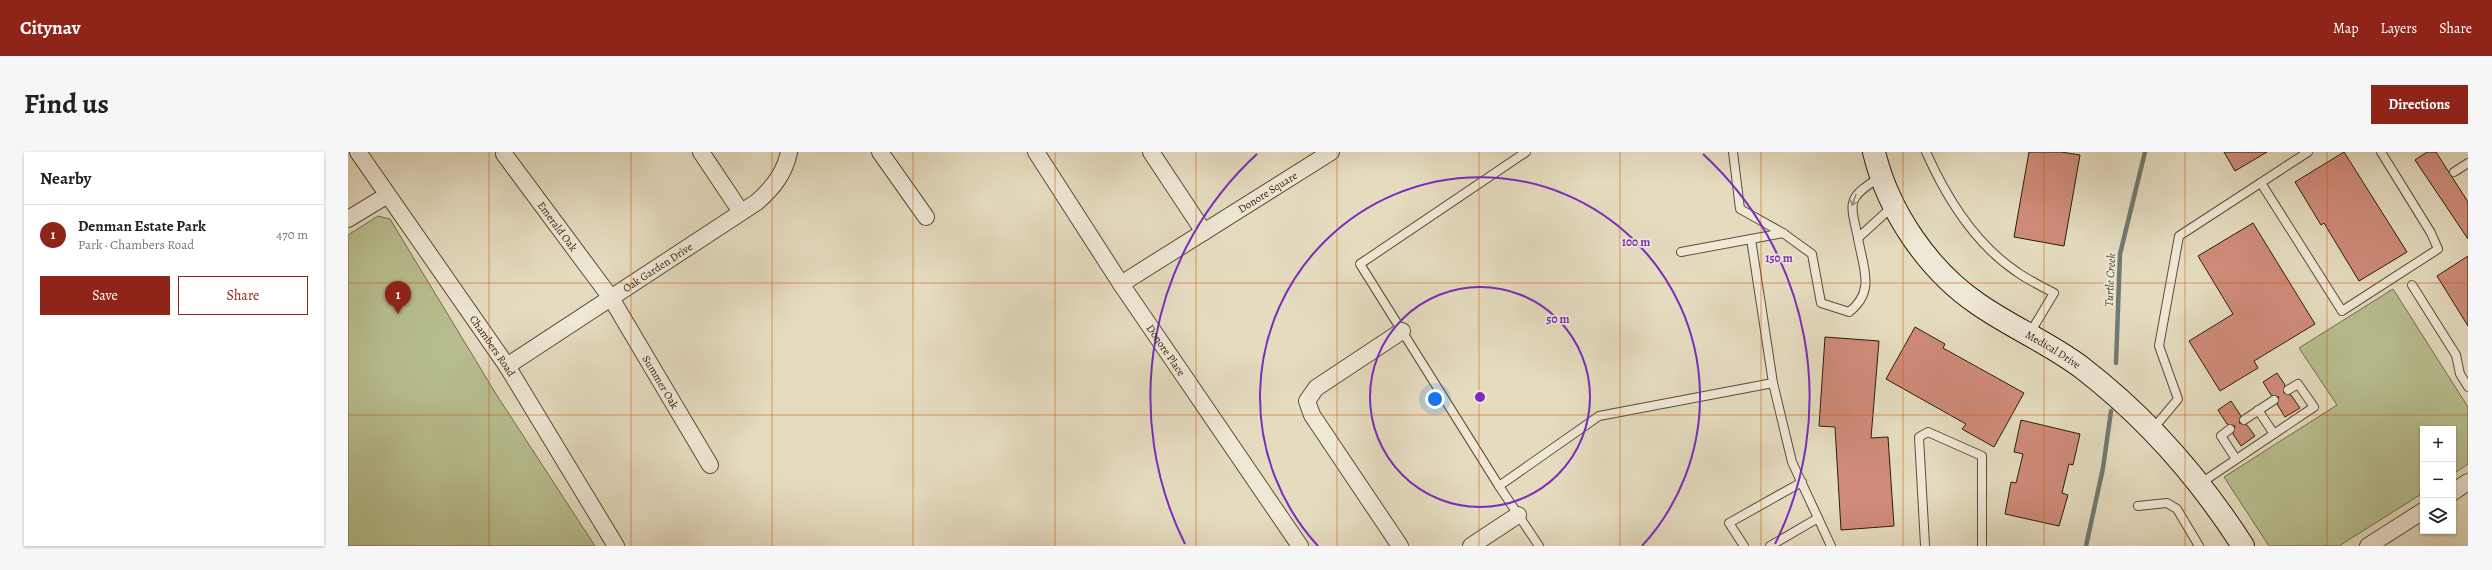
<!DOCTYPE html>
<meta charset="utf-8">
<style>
:root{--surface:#fff;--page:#f6f6f6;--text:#202124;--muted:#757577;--line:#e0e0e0;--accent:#8f2418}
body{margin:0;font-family:Alegreya,serif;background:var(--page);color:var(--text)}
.controls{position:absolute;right:12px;bottom:12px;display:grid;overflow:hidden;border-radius:0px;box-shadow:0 1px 3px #0004}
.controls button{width:36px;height:36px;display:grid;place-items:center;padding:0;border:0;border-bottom:1px solid var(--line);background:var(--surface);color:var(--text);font:20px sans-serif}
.you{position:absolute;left:1087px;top:247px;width:14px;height:14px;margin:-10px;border:3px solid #fff;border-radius:50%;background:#1a73e8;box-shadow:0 0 0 6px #1a73e833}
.badge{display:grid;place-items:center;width:26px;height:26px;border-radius:50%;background:var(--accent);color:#fff;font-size:13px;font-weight:700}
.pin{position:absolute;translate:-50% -33px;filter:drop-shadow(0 1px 2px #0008)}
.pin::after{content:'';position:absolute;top:21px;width:14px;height:12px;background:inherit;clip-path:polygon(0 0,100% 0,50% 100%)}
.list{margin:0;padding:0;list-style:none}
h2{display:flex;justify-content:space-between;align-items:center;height:52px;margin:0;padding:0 16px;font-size:17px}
h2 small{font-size:13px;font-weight:400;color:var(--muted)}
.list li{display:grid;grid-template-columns:26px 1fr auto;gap:12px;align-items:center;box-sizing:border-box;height:60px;padding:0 16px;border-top:1px solid var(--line)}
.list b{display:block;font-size:15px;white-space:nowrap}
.list p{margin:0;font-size:13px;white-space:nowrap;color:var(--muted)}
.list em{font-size:13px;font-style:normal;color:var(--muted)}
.actions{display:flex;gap:8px;padding:12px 16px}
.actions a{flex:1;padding:9px 0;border:1px solid var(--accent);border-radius:0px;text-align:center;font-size:14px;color:var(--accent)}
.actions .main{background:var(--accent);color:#fff}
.icon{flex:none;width:22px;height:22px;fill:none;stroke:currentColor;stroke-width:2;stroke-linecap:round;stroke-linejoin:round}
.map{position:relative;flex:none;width:2120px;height:394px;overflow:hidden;border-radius:0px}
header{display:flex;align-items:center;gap:24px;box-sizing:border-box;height:56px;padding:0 20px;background:var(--accent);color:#fff}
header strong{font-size:19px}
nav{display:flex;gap:22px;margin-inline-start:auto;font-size:14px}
.intro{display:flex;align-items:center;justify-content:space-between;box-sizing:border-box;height:96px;padding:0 24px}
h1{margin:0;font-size:28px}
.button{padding:10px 18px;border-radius:0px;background:var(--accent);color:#fff;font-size:14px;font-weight:700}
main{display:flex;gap:24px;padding:0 24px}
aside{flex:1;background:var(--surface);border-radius:0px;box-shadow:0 1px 3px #0004}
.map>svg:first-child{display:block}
.green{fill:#b8bf90;stroke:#736e4b}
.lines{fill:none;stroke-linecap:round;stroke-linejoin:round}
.stream{stroke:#6f7b73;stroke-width:4.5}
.building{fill:#cf8c7a;stroke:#2e1d06}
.lane-casing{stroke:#5c4d34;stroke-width:10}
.street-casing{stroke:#5c4d34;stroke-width:18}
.secondary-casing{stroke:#2e1d06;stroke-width:24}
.lane{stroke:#eee8d6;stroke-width:8}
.street{stroke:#eee8d6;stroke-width:16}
.secondary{stroke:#eee8d6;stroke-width:22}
.oneway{stroke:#988d78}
.grid{fill:none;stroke:#d5530b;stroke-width:1;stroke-opacity:0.55}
.ring{fill:none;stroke:#7b2cbf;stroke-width:2}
.labels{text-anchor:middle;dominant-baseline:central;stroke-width:3.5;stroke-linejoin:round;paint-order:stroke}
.street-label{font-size:11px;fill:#2e1d06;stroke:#eee8d6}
.water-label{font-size:12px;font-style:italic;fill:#4e4c3d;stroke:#eee8d6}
.centre{fill:#7b2cbf;stroke:#eee8d6;stroke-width:2}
.ring-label{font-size:12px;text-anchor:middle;font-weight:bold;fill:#7b2cbf;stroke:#eee8d6;stroke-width:3.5;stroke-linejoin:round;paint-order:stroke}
</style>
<header>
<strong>Citynav</strong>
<nav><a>Map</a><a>Layers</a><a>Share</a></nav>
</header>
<div class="intro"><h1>Find us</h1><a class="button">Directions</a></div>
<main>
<aside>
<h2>Nearby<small></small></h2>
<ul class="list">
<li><span class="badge">1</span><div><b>Denman Estate Park</b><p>Park · Chambers Road</p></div><em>470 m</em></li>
</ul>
<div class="actions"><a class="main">Save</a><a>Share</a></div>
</aside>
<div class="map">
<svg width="2120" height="394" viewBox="0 0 2120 394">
<rect width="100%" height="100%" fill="#e5dcc0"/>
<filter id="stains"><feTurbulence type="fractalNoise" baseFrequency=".005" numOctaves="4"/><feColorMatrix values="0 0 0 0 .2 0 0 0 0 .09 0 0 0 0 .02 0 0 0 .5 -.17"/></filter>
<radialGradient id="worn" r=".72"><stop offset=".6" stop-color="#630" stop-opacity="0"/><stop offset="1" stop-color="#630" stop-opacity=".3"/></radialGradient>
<g class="green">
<polygon points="30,64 42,67 148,242 247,394 0,394 0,83"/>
<polygon points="2045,137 2120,255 2120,312 2105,322 2105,277 2075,277 2075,341 1991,394 1921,394 1876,325 1989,253 1951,196"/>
</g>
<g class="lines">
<g class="stream">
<polyline points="1768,211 1772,102 1797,0"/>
<polyline points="1738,394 1755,316 1763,259"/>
</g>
</g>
<g class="building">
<polygon points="1681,0 1713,0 1732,3 1716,94 1666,85"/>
<polygon points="1876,0 1919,0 1887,19"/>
<polygon points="1996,0 2059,100 2011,129 1976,71 1973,73 1947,30"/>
<polygon points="2079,0 2088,0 2120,50 2120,87 2067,8"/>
<polygon points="1905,71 1967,172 1906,209 1910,216 1872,239 1841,189 1885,162 1850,104"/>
<polygon points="2120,104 2120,174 2089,124"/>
<polygon points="1567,175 1597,192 1595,196 1676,241 1646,295 1614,277 1618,272 1538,227"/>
<polygon points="1477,185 1531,189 1523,286 1540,285 1546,374 1493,378 1487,275 1471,274"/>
<polygon points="1929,221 1937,233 1936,241 1943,243 1952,256 1937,265 1929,252 1931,245 1923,243 1915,230"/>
<polygon points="1883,249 1893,264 1891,271 1899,273 1907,284 1893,294 1885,282 1887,274 1879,272 1870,258"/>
<polygon points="1673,268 1732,282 1725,313 1721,312 1714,341 1720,343 1711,374 1657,362 1663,330 1668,331 1675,302 1666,300"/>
</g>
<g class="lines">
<g class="lane-casing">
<g id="lane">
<polyline points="1178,0 1012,112 1151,334 1191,394"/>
<path d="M1385,0L1392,57L1435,81L1464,102L1473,151L1501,160C1528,139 1515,116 1510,86"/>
<path d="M1578,0C1598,45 1627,92 1669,120C1680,128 1693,134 1706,141L1682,181"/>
<polyline points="2106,20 2120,11"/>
<path d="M1532,25C1498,47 1502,49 1510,86L1545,54"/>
<polyline points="1913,31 1994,159 2090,97 2083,81 2033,0"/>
<polyline points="1403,87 1425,231"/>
<polyline points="1333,100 1435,81"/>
<polyline points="2064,133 2108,203 2112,222 2120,235"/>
<polyline points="1910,258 1926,282"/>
<polyline points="1896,268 1926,248"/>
<polyline points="1882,277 1873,284 1888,307"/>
<polyline points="1804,278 1830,247 1811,194 1831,84 1960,0"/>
<polyline points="1853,331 1966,255 1950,232 1940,238"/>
<polyline points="1151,334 1251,264 1425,231 1444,310 1483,394"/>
<polyline points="1790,354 1819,351 1829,357 1851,394"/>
<polyline points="1577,393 1571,285 1580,280 1634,304 1634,394"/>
<polyline points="1396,394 1381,371 1454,330"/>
<polyline points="1422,394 1470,366"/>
</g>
</g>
<g class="street-casing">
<g id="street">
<path id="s1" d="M10,0L159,214L268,394"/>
<polyline points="353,0 393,60"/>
<polyline points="532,0 578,65"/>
<path id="s2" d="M688,0L773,132L952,394"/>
<polyline points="803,0 856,80"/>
<path id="s3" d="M156,2L263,146L362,313"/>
<polyline points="0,67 38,44"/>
<path id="s4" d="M773,132L983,0"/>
<path id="s5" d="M159,214L409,50C425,36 437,21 441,0"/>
<polyline points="2105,340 2120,330"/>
<polyline points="1052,394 964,263 959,249 968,236 1054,179"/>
<polyline points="1123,394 1170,363"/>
<polyline points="2020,394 2075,359"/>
</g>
</g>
<g class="secondary-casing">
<g id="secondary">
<path id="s6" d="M1526,0C1540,59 1580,118 1630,152C1663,175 1701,191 1733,215C1798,265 1851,325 1895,394"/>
</g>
</g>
<use href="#lane" class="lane"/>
<use href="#street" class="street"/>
<use href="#secondary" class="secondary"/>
</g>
<defs><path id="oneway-shaft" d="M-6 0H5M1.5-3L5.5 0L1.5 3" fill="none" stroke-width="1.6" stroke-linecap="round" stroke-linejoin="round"/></defs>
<use class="oneway" href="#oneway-shaft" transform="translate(1506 48) rotate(109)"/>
<path class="grid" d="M141,0V394M283,0V394M424,0V394M565,0V394M707,0V394M848,0V394M989,0V394M1131,0V394M1272,0V394M1413,0V394M1555,0V394M1696,0V394M1837,0V394M1979,0V394M0,131H2120M0,263H2120"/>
<g class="ring">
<circle cx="1132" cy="245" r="110"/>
<path d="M970 394A220 220 0 1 1 1294 394"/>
<path d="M837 392A330 330 0 0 1 909 2M1355 2A330 330 0 0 1 1427 392"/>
</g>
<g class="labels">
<g class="street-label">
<text stroke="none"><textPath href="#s4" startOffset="173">Donore Square</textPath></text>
<text stroke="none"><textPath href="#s3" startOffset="90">Emerald Oak</textPath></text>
<text stroke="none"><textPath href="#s5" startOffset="180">Oak Garden Drive</textPath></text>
<text stroke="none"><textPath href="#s1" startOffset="236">Chambers Road</textPath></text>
<text stroke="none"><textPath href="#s2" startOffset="237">Donore Place</textPath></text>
<text stroke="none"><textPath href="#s6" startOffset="276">Medical Drive</textPath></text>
<text stroke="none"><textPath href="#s3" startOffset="277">Summer Oak</textPath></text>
</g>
<g class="water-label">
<text transform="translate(1762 128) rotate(-87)">Turtle Creek</text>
</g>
</g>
<circle cx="1132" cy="245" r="6" class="centre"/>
<g class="ring-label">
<text x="1288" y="94">100 m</text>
<text x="1431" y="110">150 m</text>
<text x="1210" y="171">50 m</text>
</g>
<rect width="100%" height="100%" filter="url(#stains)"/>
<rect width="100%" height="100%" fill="url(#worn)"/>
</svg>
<div class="controls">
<button>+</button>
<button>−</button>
<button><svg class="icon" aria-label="layers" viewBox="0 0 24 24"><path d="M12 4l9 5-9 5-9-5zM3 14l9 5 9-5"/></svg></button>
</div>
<div class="you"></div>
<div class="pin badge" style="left:50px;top:162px">1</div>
</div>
</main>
